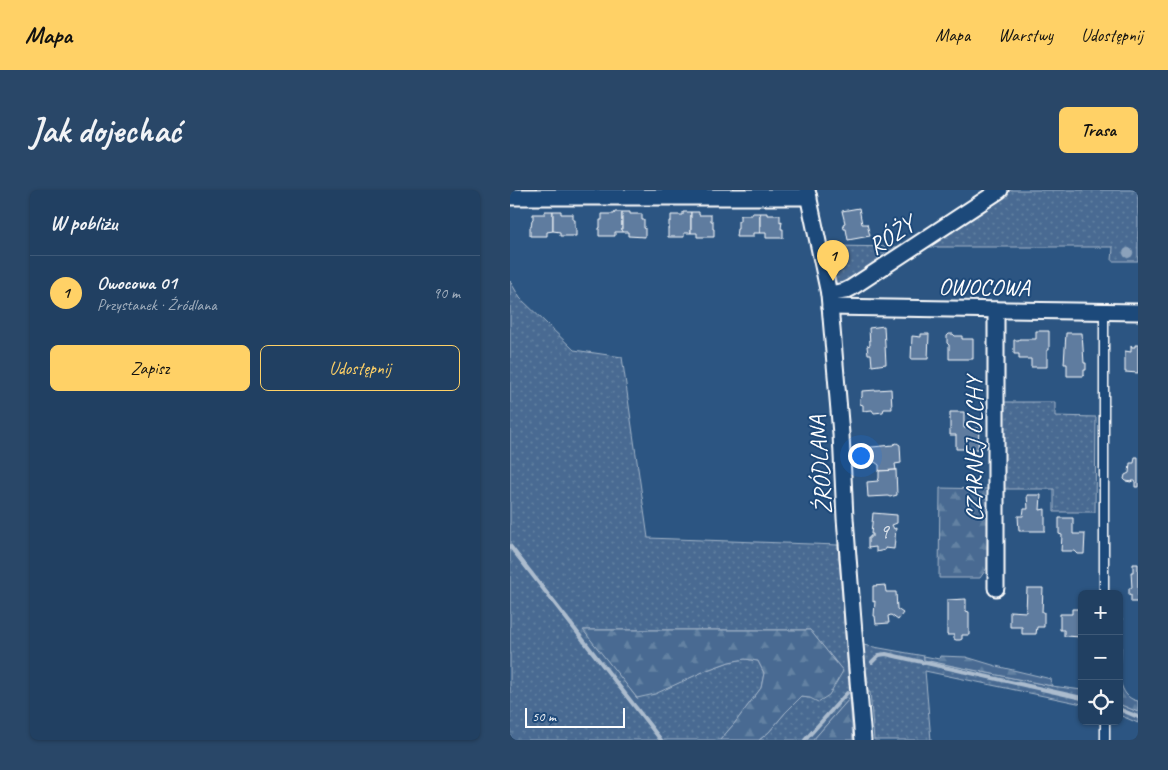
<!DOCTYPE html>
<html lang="pl">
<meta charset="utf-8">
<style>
:root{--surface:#214062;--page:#294768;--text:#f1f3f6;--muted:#a2afbe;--line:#3e5977;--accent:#ffd166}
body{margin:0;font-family:Caveat,sans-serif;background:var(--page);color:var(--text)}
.controls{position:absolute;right:15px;bottom:15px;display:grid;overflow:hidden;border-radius:8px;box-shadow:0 1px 4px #0004}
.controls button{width:45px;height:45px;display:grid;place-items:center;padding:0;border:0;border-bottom:1px solid var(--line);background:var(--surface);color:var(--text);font:25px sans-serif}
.scale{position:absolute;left:15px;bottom:12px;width:100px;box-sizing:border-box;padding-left:5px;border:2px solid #fff;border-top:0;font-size:14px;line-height:18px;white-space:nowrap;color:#fff;-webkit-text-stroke:4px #1f4a7a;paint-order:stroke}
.you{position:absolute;left:350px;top:265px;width:18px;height:18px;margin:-12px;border:4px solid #fff;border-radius:50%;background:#1a73e8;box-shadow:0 0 0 8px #1a73e833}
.badge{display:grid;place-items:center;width:32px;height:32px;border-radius:50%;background:var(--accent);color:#111;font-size:16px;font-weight:700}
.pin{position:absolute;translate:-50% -41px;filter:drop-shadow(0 1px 2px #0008)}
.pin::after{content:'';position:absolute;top:26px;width:18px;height:15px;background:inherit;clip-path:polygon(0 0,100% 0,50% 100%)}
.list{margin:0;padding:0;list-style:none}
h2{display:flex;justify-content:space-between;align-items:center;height:65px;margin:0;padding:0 20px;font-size:21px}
h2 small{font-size:16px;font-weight:400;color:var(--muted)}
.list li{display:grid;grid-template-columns:32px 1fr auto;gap:15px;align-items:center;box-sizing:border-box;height:75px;padding:0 20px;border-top:1px solid var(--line)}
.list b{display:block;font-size:19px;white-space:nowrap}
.list p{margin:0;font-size:16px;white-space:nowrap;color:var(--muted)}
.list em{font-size:16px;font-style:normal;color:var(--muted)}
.actions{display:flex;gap:10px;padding:15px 20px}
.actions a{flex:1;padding:11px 0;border:1px solid var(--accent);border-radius:8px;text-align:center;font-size:18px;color:var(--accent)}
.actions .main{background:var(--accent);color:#111}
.icon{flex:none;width:28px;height:28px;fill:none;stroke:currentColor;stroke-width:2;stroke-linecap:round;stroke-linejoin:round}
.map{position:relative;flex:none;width:628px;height:550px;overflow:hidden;border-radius:8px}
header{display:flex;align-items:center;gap:30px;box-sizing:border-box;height:70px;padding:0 25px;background:var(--accent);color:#111}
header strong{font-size:24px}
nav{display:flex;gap:28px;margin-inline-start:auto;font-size:18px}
.intro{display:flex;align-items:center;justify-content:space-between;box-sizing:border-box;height:120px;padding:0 30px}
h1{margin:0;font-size:35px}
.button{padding:12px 22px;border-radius:8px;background:var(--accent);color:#111;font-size:18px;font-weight:700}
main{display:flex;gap:30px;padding:0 30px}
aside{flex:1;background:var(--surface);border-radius:8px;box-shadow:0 1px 4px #0004}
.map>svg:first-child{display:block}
.grass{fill:url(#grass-dots);stroke:#a4b5c8}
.forest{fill:url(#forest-firs);stroke:#a4b5c8}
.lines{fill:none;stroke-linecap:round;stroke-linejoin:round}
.stream{stroke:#acbcce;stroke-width:4}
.building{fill:#5e7c9f;stroke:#fff}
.service-casing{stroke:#fff;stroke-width:11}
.minor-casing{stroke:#fff;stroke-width:19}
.service{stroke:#1f4a7a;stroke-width:8}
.minor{stroke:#1f4a7a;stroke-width:15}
.tree{fill:#8ca2bb}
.labels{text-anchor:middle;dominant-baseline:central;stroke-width:4;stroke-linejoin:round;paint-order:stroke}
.number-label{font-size:21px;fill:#d7dee7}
.street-label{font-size:24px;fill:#fff;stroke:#1f4a7a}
</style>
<header>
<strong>Mapa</strong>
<nav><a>Mapa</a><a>Warstwy</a><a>Udostępnij</a></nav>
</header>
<div class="intro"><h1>Jak dojechać</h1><a class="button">Trasa</a></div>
<main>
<aside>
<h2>W pobliżu<small></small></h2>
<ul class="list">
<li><span class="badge">1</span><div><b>Owocowa 01</b><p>Przystanek · Źródlana</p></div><em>90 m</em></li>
</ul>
<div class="actions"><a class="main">Zapisz</a><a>Udostępnij</a></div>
</aside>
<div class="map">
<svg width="628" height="550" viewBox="0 0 628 550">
<defs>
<pattern id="grass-dots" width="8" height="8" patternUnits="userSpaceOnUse" patternTransform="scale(1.25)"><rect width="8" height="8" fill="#486b92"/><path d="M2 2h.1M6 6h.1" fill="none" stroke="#6381a2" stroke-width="1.8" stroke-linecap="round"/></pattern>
<pattern id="forest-firs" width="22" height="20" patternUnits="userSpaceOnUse" patternTransform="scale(1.25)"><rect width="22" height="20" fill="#486b92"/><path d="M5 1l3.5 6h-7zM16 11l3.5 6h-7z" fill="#6381a2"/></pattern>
</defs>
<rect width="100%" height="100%" fill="#2c5582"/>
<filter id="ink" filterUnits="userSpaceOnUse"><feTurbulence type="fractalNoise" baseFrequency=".02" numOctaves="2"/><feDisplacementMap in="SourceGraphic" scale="10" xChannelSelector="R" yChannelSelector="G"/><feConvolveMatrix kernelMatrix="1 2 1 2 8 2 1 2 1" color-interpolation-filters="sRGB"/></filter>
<g filter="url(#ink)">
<g class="grass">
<polygon points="501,0 628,0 628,71 602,71 603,57 411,57"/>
<polygon points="323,56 391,57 337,94 327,94 322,77 326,75 334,73 332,65 324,66"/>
<polygon points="0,91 10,108 64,160 112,167 138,348 328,355 340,508 303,550 249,550 259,542 275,523 291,507 300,508 333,481 300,440 74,440 127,508 166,494 197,480 219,472 235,469 248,471 254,483 251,498 224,534 210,550 0,550"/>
<polygon points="494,212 545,212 545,226 586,227 585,322 544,322 544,299 494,299"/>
<polygon points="353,455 414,466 414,470 542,496 572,500 572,514 415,481 421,550 364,550 360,502 357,502 356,496 358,493"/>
<polygon points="609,514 628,522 628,533 609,525"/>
</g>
<g class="forest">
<polygon points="430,298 478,299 477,378 470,388 429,388"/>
<path d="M609,428H612L610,491C613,501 617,509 628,511V522L609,514Z"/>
<polygon points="73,440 300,440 333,481 319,505 308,512 300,508 291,507 275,523 259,542 249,550 210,550 224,534 251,498 254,483 248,471 235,469 219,472 197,480 145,504 127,508"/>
<polygon points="414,466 429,469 430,466 456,467 486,476 541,489 542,496 414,470"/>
<polygon points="340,508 343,550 303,550"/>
</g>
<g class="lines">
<g class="stream">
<polyline points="0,356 151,550"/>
<polyline points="362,472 369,465 376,464 572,508"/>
<polyline points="609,519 628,527"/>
<polyline points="295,550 337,503"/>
</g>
</g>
<g class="building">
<polygon points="349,18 352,34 357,34 360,46 338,50 336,39 334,39 333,34 335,33 332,21"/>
<polygon points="35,21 43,21 43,41 37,42 37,46 20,46 20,37 21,37 22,30 23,29 23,24 35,24"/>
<polygon points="43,21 51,21 51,24 63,24 63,30 65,30 65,38 66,38 66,46 50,46 50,42 43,41"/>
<polygon points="105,22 112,22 112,42 105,42 105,46 89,46 89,38 90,38 90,30 92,30 92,24 104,24"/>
<polygon points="112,22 120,22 120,24 132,24 132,30 134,30 134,38 135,38 135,47 118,46 118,42 112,42"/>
<polygon points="173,22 181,22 181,43 174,43 174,47 158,47 158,38 159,38 159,31 161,31 161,25 173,25"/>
<polygon points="181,22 189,22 189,25 201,25 201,31 203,31 203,39 204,39 204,47 187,47 187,43 181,43"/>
<polygon points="242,23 250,23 250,43 243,43 243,47 226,47 227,39 228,39 228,31 230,31 230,25 242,25"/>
<polygon points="250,23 257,23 257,25 270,25 270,32 272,31 271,39 273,39 273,48 256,48 256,43 250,43"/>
<polygon points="374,136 376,174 362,176 361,164 358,164 357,156 360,155 359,138"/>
<polygon points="526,141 539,141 539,160 537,160 537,177 521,177 521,169 509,169 509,164 504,164 504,150 509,150 509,149 526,149"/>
<polygon points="556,143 572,143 574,173 576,173 576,180 574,180 574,186 557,186 557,174 554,174"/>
<polygon points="411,144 419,144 418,169 401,169 402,146 411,147"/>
<polygon points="439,144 443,144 445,146 452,146 452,149 463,149 463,169 439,169 439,155 437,153 437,146"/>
<polygon points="621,155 622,157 625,157 625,155 628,155 628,183 615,182 615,161 621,162"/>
<polygon points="381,199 382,219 374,219 373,222 364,223 362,220 353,221 353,215 350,214 350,209 352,207 352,201"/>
<polygon points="440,222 454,222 454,238 469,238 468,259 446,259 446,245 440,245"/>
<polygon points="387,253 390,255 391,273 385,274 386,280 369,281 369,275 365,272 353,273 352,258 383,255 384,254"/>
<polygon points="625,267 628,267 628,297 625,297 625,291 622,291 621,292 616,291 614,289 615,285 619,283 620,273 624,273"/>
<polygon points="386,280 387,305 380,307 378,306 358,307 357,292 368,291 369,288 369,281"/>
<polygon points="517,305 531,305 530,320 535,319 535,341 509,341 508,326 513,326 514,319 518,319"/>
<polygon points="363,323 387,325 387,333 382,335 384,339 386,338 384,359 375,358 375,360 366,362 366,357 358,358 358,348 360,348 360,346 363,346 363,344 361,344"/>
<polygon points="549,328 563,328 563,344 575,344 574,364 568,364 565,361 551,361 552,345 549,344"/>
<polygon points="623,374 628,374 628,412 621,412 621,405 619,405 619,398 622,398 621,382 623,382"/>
<polygon points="375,395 376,402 386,402 387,419 393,423 388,430 381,425 378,426 379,433 366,434 365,426 364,426 365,411 363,412 363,396"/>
<polygon points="517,398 533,398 532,422 534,422 534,437 527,437 526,444 512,444 512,437 500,437 500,421 516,422"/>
<polygon points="456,409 456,421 459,422 459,445 452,445 452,449 450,450 446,450 444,449 444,445 437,445 437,410"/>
<polygon points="562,419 572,419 572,447 554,446 554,440 550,440 550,424 562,424"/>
</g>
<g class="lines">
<g class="service-casing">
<g id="service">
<polyline points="594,122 594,404"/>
<polyline points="595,531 595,550"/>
</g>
</g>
<g class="minor-casing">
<g id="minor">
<polyline points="297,0 319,104 331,244 335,328 343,431 353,550"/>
<polyline points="0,7 299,7"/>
<polyline points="319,104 335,101 341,98 490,0"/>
<polyline points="320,117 628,122"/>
<polyline points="486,398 486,120"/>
</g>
</g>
<use href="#service" class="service"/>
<use href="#minor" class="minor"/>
</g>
<circle class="tree" cx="618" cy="63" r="5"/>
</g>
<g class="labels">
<g class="number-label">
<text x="374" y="341">9</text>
</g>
<g class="street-label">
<text transform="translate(381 45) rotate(-33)">RÓŻY</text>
<text transform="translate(474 97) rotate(1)">OWOCOWA</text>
<text transform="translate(464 259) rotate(-90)">CZARNEJ OLCHY</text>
<text transform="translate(310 275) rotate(-94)">ŹRÓDLANA</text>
</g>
</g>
</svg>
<div class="controls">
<button>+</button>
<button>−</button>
<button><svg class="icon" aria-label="locate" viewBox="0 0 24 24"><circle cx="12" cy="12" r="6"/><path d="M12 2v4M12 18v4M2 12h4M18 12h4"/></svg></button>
</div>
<div class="scale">50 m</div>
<div class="you"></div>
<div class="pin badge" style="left:323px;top:91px">1</div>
</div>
</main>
